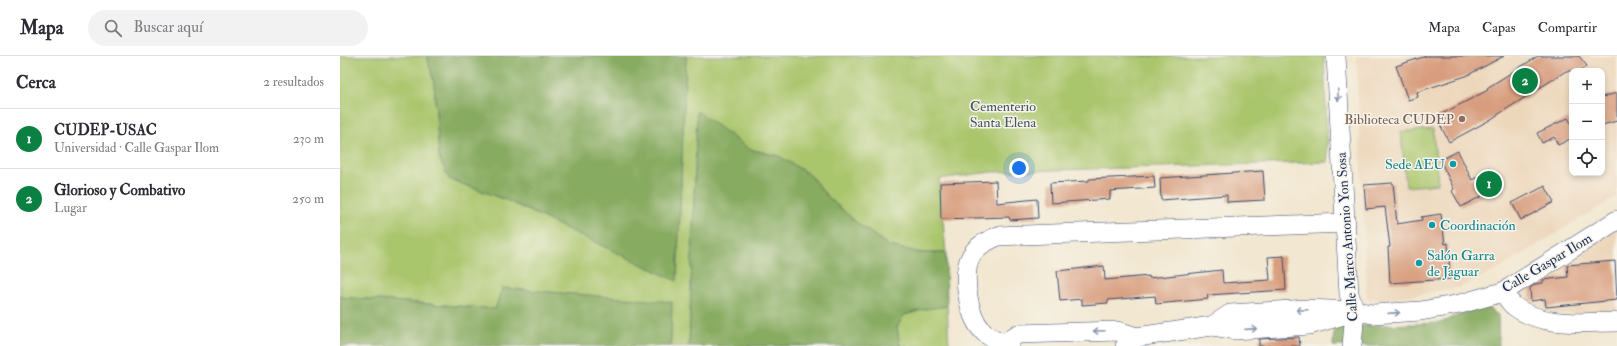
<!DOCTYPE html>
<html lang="es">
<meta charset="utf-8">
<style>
:root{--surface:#fff;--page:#f2f2f3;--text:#2b2b33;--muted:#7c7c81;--line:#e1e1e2;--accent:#0b8043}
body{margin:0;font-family:"IM FELL Double Pica",serif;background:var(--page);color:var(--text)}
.controls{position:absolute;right:12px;top:12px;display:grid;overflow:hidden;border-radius:8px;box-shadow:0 2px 6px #0003}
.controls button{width:36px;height:36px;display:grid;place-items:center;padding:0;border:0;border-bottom:1px solid var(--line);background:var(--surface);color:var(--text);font:20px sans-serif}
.you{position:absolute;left:679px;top:112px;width:14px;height:14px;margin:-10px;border:3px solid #fff;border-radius:50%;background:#1a73e8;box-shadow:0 0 0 6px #1a73e833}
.badge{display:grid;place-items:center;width:26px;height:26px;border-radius:50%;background:var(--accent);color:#fff;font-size:13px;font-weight:700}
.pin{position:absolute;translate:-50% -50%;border:2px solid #fff;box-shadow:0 1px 4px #0006}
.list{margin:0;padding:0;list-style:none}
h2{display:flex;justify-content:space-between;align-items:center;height:52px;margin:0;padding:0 16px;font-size:17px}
h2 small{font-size:13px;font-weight:400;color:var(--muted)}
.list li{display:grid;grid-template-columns:26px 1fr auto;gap:12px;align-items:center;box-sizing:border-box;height:60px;padding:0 16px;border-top:1px solid var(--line)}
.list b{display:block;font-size:15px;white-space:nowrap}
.list p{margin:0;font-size:13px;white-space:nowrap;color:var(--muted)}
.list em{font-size:13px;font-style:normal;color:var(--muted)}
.icon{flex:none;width:22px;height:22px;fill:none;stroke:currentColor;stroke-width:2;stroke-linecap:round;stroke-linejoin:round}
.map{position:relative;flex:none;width:1277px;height:290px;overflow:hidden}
header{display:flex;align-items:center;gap:24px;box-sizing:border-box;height:56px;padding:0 20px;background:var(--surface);border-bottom:1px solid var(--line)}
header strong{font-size:19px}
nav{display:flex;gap:22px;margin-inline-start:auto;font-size:14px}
.search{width:280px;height:36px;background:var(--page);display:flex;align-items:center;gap:10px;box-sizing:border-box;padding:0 14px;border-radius:22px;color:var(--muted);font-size:15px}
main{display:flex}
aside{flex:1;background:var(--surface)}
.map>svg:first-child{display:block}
.built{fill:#edd7bb;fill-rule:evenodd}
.green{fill:#aac66d;stroke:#627a66}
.forest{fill:#87ab60;stroke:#516d5f}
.building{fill:#d89d7e}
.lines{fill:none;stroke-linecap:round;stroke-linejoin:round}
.minor-casing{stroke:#3b4b6f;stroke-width:20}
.minor{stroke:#fff;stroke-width:19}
.oneway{stroke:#8d97ae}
.education-dot{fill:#8d6e63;stroke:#f7f3e8;stroke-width:1.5}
.culture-dot{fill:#0f9aa8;stroke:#f7f3e8;stroke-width:1.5}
.labels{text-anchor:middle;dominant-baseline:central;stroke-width:3;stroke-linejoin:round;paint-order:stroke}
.park-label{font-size:14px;fill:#3f5562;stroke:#f7f3e8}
.education-label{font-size:14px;fill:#785e54;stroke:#f7f3e8;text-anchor:end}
.culture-label{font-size:14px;fill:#0d838f;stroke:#f7f3e8;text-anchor:start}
.street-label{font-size:14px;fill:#1b2f5e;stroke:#f7f3e8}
</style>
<header>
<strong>Mapa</strong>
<div class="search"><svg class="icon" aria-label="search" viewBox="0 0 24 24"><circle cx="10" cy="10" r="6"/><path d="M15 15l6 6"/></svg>Buscar aquí</div>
<nav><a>Mapa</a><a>Capas</a><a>Compartir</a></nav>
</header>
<main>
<aside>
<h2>Cerca<small>2 resultados</small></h2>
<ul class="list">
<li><span class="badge">1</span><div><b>CUDEP-USAC</b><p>Universidad · Calle Gaspar Ilom</p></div><em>230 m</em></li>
<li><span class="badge">2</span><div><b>Glorioso y Combativo</b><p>Lugar</p></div><em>250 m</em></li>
</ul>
</aside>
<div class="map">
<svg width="1277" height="290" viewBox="0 0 1277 290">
<rect width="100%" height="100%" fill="#f7f3e8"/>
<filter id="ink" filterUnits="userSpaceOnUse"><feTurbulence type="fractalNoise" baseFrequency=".025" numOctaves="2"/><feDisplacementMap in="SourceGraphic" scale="8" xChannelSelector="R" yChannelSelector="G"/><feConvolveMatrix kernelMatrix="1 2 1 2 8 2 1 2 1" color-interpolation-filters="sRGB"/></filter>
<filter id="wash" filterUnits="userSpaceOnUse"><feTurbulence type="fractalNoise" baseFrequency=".012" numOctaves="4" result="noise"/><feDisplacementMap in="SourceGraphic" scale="16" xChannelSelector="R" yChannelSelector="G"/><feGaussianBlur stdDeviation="0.9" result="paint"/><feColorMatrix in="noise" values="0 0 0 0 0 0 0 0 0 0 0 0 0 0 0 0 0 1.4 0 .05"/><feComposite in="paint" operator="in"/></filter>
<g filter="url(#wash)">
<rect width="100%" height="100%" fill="#f2e7d0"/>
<g class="built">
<path d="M1016,0H1277V140L1158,213L1121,231L1045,244L1027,242ZM1232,15H1262V117H1232Z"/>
<polygon points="1277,174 1277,257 1216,258 1184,248 1182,240 1186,228"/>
</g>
<g class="green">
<polygon points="0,0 87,0 94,26 99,101 109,123 164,143 337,225 346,0 984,0 988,106 651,116 599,123 606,197 582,197 549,190 516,166 486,139 470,119 439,100 409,93 357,56 349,290 331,290 331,246 155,253 0,241"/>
<polygon points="1093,73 1098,128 1066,131 1061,76"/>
<polygon points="607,250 609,290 560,290 557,271 564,259 586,253"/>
</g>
<g class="forest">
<polygon points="87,0 346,0 337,225 164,143 109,123 99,101 94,26"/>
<polygon points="357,55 409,93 439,100 470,119 486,139 516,166 549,190 582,197 606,197 607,250 586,253 564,259 557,271 560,290 349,290"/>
<polygon points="162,232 332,246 331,290 0,290 0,241 155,253"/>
<polygon points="1143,249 1158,259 1159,290 993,290 994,271 1100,267"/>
</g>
<g id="blocks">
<g class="building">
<polygon points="1086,0 1164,0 1126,20 1077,36 1078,41 1068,44 1056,10"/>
<polygon points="1198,0 1239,0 1247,10 1240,15 1226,15 1148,65 1109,86 1096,61 1148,34 1147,32"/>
<polygon points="1277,37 1277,65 1262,69 1262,41"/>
<polygon points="1228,62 1232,69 1232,82 1218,89 1214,81 1202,87 1197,77"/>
<polygon points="1118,95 1132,124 1144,117 1153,134 1121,151 1112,135 1114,133 1100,104"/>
<polygon points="923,115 925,144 887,146 887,139 821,144 820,122"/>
<polygon points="814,120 815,132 770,135 770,143 711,147 710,127 749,125 749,123"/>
<polygon points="656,125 657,147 697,143 698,162 670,164 669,161 601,163 600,127"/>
<polygon points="1053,127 1057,168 1082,164 1081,161 1101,158 1105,188 1108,187 1110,223 1050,227 1048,191 1050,191 1045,151 1026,153 1024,129"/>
<polygon points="1205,130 1214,146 1181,164 1172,147"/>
<polygon points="944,200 946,234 867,239 868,243 816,248 815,240 768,244 768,247 742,249 742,243 720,245 717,215 764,210 765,224 809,220 809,222 882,214 883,227 930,224 928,201"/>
<polygon points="1275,205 1277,244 1206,251 1205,243 1191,245 1190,232 1196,228 1203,227 1203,224 1228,221 1227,209"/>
<polygon points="959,281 960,290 919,290 919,283"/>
</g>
</g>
</g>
<g filter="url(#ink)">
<use href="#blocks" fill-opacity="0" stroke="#3b4b6f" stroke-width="1"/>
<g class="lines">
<g class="minor-casing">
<g id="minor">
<polyline points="996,0 1009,238 1015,255 1012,290"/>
<path d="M1163,236C1166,240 1170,247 1174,250C1202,272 1244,266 1277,266"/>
<polyline points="872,270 890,258 966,253 1015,255 1033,258 1081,255 1120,248 1163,236 1277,164"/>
<polyline points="664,287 678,278 778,275 797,281"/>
<path d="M669,290C662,286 651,283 645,277C628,263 621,218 631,200C637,189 648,185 658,180L1006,167"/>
<polyline points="785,290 797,281 872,270 895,274 970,269 1001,260"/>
</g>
</g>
<use href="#minor" class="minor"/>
</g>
<defs><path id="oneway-shaft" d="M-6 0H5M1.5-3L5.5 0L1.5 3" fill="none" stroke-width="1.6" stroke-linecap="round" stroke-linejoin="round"/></defs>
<g class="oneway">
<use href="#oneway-shaft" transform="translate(998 39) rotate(87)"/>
<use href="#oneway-shaft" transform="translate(962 254) rotate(178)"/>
<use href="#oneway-shaft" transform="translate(1054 257) rotate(-4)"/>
<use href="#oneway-shaft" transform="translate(911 273) rotate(-4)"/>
<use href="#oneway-shaft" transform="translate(759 275) rotate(178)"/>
</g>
</g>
<circle class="education-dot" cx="1122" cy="63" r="4"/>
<g class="culture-dot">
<circle cx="1113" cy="108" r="4"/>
<circle cx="1092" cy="169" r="4"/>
<circle cx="1079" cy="207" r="4"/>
</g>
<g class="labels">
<g class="park-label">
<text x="663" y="50">Cementerio<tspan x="663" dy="16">Santa Elena</tspan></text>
</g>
<g class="education-label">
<text x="1114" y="63">Biblioteca CUDEP</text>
</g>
<g class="culture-label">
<text x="1105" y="108" text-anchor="end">Sede AEU</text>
<text x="1100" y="169">Coordinación</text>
<text x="1087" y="199">Salón Garra<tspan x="1087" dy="16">de Jaguar</tspan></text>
</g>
<g class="street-label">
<text transform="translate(1007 181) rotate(-94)">Calle Marco Antonio Yon Sosa</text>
<text transform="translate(1207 207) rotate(-31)">Calle Gaspar Ilom</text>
</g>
</g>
</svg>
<div class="controls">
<button>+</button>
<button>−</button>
<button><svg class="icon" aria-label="locate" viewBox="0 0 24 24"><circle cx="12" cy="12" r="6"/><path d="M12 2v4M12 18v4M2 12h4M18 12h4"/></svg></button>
</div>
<div class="you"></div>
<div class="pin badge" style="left:1149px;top:128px">1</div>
<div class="pin badge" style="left:1185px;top:25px">2</div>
</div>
</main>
